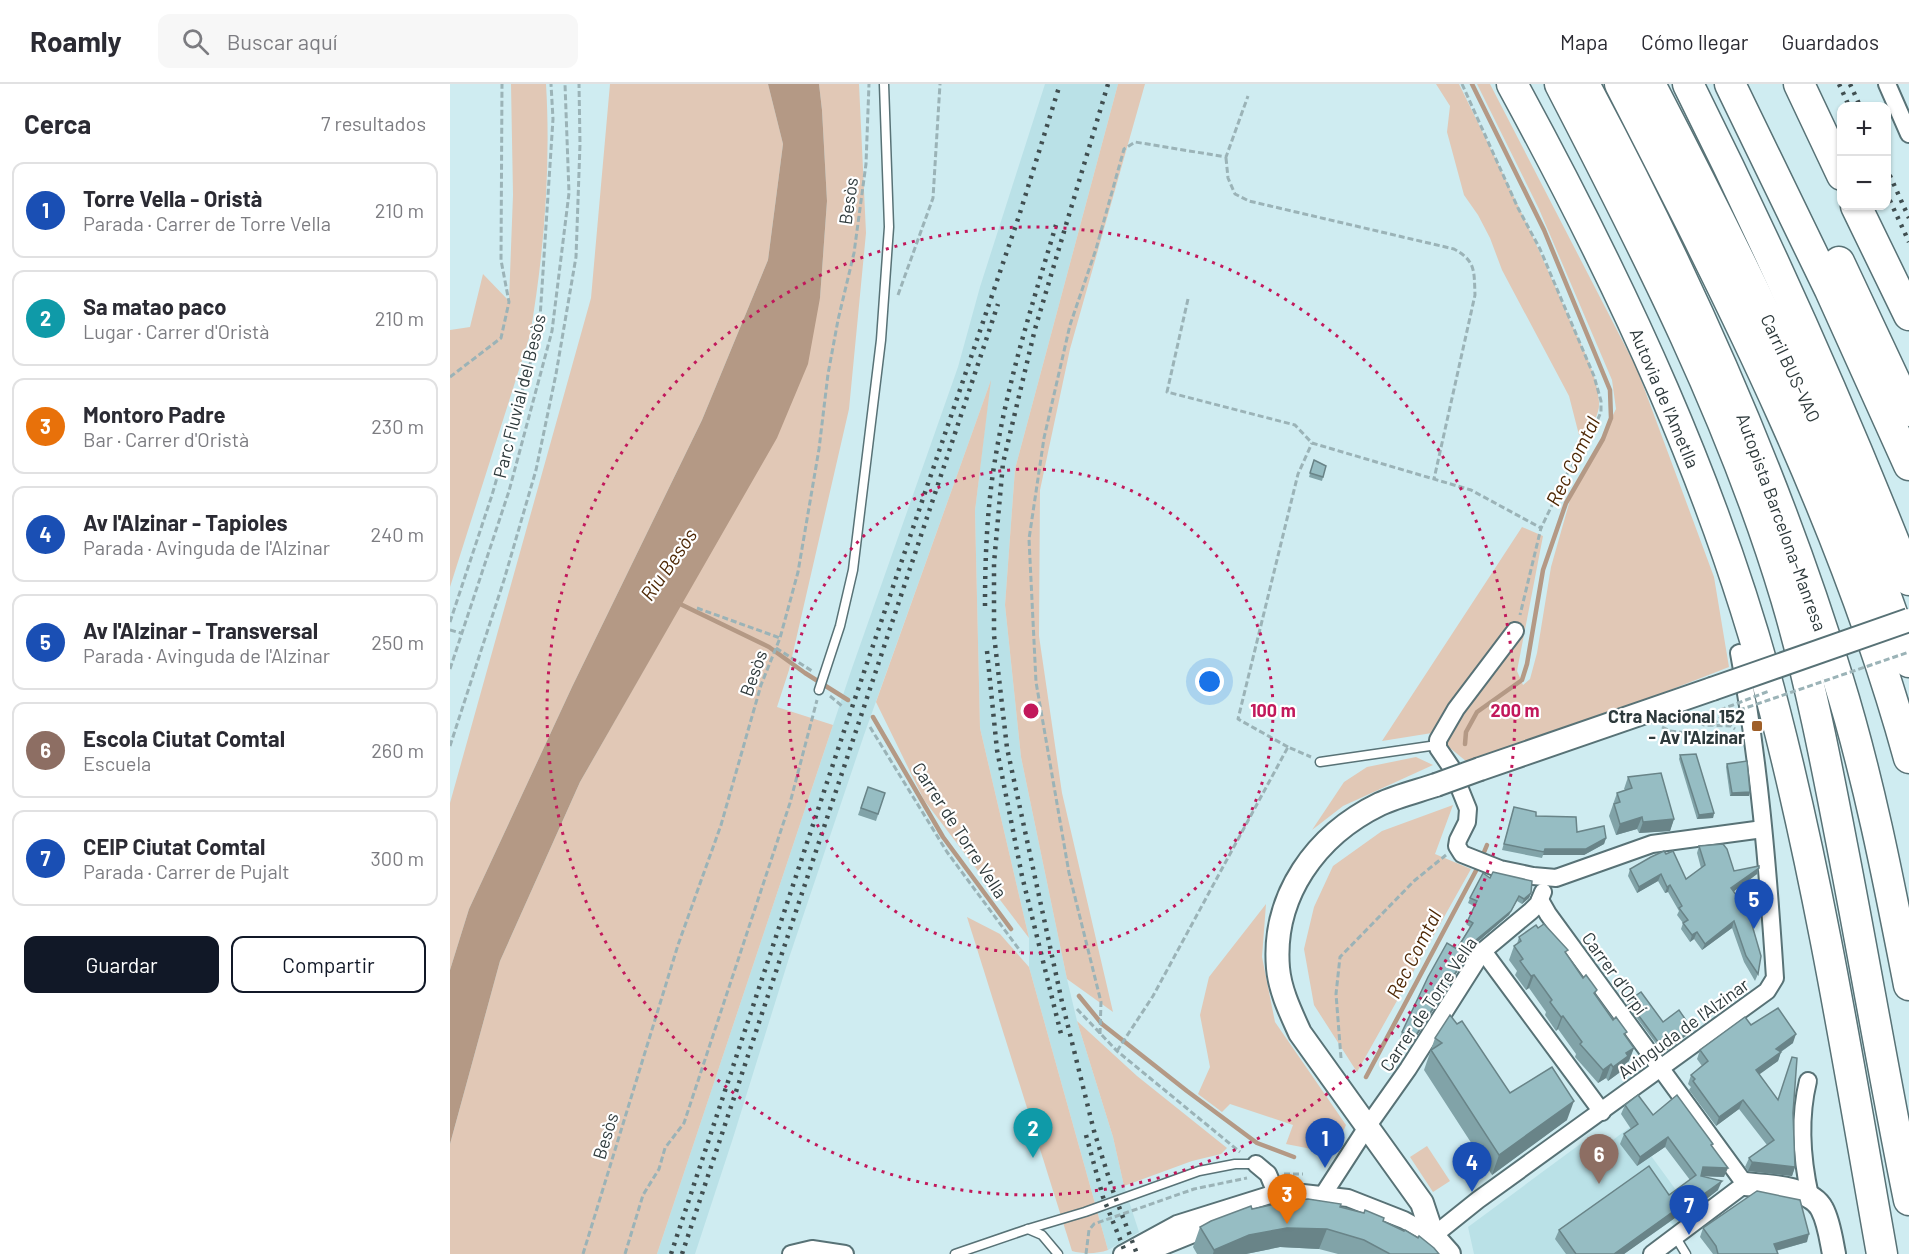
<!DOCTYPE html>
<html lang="es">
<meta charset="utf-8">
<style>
:root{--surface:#fff;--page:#f7f7f7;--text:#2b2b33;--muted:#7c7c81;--line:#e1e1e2;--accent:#111827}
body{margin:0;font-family:Barlow,sans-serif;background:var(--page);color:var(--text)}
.controls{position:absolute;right:18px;top:18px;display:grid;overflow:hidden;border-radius:12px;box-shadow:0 2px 4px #0004}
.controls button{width:54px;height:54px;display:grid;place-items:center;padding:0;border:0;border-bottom:2px solid var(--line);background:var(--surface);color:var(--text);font:30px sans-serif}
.you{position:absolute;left:760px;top:598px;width:21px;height:21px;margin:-15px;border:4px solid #fff;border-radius:50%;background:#1a73e8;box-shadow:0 0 0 9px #1a73e833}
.badge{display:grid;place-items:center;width:39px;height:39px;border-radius:50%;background:var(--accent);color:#fff;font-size:20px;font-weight:700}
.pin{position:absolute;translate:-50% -50px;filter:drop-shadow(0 2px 3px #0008)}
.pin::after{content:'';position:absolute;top:32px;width:21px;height:18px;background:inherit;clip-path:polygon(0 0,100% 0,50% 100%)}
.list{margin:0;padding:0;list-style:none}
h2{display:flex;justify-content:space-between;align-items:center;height:78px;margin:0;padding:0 24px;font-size:26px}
h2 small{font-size:20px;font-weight:400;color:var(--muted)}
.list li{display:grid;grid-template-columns:39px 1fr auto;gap:18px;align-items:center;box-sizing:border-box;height:96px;margin:0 12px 12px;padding:0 12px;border:2px solid var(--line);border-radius:12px}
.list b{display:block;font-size:22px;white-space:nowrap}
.list p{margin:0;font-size:20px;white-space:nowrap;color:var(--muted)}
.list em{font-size:20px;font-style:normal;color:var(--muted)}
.actions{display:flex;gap:12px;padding:18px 24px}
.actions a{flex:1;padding:14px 0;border:2px solid var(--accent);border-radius:12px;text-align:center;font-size:21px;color:var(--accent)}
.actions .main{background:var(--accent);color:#fff}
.icon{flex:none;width:33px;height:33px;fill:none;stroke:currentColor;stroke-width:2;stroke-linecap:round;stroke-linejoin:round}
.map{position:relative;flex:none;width:1459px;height:1170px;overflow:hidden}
header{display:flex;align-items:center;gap:36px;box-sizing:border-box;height:84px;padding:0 30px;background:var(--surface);border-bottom:2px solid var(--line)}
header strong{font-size:28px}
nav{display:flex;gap:33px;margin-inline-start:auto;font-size:21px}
.search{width:420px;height:54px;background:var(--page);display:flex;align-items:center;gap:15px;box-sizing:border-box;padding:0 21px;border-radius:12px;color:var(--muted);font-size:22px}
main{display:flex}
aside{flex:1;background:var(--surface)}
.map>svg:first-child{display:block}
.built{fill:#bae1e7}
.green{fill:#e1c8b6}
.water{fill:#b49985}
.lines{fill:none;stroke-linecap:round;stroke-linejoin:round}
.stream{stroke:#b49985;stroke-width:4.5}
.lane-casing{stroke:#587276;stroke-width:11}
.street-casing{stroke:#587276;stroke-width:20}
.secondary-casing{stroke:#587276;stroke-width:26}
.highway-casing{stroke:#587276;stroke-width:33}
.path{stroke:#9bb3b7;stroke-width:3;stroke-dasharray:6 3;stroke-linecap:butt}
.lane{stroke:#fff;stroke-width:8}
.street{stroke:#fff;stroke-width:16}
.secondary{stroke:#fff;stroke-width:22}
.highway{stroke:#fff;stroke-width:30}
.rail{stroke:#404e50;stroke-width:4.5;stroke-dasharray:3 6;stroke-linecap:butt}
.secondary-bridge-casing{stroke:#587276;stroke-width:26;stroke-linecap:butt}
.path-bridge{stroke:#9bb3b7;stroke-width:3;stroke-dasharray:6 3;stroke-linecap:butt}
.secondary-bridge{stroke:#fff;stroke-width:22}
.wall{fill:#81a3a8}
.shaded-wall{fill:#698488}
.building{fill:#96bdc3;stroke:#698488;stroke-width:1.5}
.ring{fill:none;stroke:#c2185b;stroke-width:3;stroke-dasharray:3 6}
.poi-dot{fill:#9f5f28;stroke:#fff;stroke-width:2}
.labels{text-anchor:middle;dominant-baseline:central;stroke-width:4.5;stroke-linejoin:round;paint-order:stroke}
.street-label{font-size:18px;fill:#2e3a3c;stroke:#fff}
.poi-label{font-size:18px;font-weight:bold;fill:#2e3a3c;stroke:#fff;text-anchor:end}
.water-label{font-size:20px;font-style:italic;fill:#4e2805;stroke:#fff}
.centre{fill:#c2185b;stroke:#fff;stroke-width:3}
.ring-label{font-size:18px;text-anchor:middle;font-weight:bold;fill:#c2185b;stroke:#fff;stroke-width:4.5;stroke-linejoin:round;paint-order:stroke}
</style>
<header>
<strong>Roamly</strong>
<div class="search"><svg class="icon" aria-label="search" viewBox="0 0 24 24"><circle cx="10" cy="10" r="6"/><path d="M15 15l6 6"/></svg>Buscar aquí</div>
<nav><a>Mapa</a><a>Cómo llegar</a><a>Guardados</a></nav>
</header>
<main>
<aside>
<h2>Cerca<small>7 resultados</small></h2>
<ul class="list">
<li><span class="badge" style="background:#1a4fb4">1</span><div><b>Torre Vella - Oristà</b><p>Parada · Carrer de Torre Vella</p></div><em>210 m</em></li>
<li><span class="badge" style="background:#0f9aa8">2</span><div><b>Sa matao paco</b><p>Lugar · Carrer d'Oristà</p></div><em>210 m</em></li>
<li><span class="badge" style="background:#e8710a">3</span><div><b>Montoro Padre</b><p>Bar · Carrer d'Oristà</p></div><em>230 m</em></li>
<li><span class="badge" style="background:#1a4fb4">4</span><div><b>Av l'Alzinar - Tapioles</b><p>Parada · Avinguda de l'Alzinar</p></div><em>240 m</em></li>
<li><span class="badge" style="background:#1a4fb4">5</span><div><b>Av l'Alzinar - Transversal</b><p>Parada · Avinguda de l'Alzinar</p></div><em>250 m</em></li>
<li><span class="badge" style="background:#8d6e63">6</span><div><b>Escola Ciutat Comtal</b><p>Escuela</p></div><em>260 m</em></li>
<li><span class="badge" style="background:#1a4fb4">7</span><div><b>CEIP Ciutat Comtal</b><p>Parada · Carrer de Pujalt</p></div><em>300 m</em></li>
</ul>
<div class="actions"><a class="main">Guardar</a><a>Compartir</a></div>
</aside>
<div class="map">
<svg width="1459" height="1170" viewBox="0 0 1459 1170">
<rect width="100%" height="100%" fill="#cfecf1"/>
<g class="built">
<polygon points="595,0 668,0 565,385 555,521 571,673 617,895 627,937 663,1053 674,1102 689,1148 658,1166 579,883 579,854 530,644 525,427 540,299 414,651 339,874 283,1054 245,1170 207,1170 401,587 508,283 530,203"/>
<polygon points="1180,1043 1242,1128 1224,1142 1220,1138 1174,1170 1024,1170 1018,1143 1133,1058 1143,1071"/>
</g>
<g class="green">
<path d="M61,0H96C101,83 94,170 80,251L0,503V246L20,243L33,190L59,217L63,111Z"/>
<polygon points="160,0 318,0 333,60 318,176 252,336 122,603 19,825 0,886 0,719 141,214"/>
<polygon points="369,0 409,0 416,149 399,325 339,586 327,623 383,641 207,1170 0,1170 0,1060 50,877 130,698 230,522 370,214 377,117 372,26"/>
<polygon points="668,0 695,0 620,265 590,406 589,552 612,709 663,928 617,895 571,673 555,521 565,385"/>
<path d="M986,0H1009C1047,77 1084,153 1118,232C1129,258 1147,288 1149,318C1150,330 1142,340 1137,351H1129L1119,312L1052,186L1040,154L1028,131L1014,111L997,48L1000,22Z"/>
<polygon points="1027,0 1040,0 1187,285 1264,493 1279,583 1156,631 1017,678 982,649 932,657 1072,443 1093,452 1067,587 1073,601 1080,595 1087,569 1101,483 1120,416 1166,325 1162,296 1089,125"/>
<polygon points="541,296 525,427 530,644 579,854 474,716 426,618"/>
<polygon points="966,673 983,681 893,722 862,746 894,698 917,683"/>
<polygon points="1003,721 985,770 1021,785 907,988 864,921 854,865 864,823 883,782 932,747"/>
<polygon points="816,820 812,873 825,938 896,1041 888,1059 877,1068 836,1060 843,1041 780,1020 772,1028 748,1010 760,983 750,931 759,893"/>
<path d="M517,833L550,850L579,883L658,1166C647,1170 632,1170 622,1167Z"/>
<polygon points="627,937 687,992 777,1064 771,1070 742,1077 674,1102 663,1053"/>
<polygon points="977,1062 1000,1097 983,1108 960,1073"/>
</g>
<polygon class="water" points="318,0 369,0 372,26 377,117 370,214 358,280 327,354 130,698 50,877 0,1060 0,886 19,825 122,603 252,336 318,176 333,60"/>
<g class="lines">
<g class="stream">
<polyline points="226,518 319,563 355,589 398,616"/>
<polyline points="423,633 493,753 561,845"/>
<polyline points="1015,660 1016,648 1027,628 1072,596 1077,580 1093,486 1116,419 1153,355 1161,334 1160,306 1094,146 1022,0"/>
<polyline points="1032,773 1037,761"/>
<polyline points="629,912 652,940 737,1007 807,1059 844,1073"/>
<polyline points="916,993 1029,781"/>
</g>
<g class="lane-casing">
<g id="lane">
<polyline points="369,606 390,542 403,486 431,256 439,143 434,0"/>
<polyline points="870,678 987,661"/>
<polyline points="578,1145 592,1151 608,1170"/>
<polyline points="1225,1152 1236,1170"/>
<polyline points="505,1170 578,1145 635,1128 749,1087 785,1080 806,1080"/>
</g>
</g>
<g class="street-casing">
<g id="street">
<polyline points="1437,0 1459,50"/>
<polyline points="1065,547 1006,625 988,656 988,664 1001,683 1018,725 1017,738 1008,756 1007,762 1012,770 1050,785 1083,792 1106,794 1202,760 1313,745"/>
<polyline points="1090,816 1098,830 1295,1100 1202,1170"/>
<polyline points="1033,867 1152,1028"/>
<path d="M1358,997C1349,1034 1352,1076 1360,1112"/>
<polyline points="806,1080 818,1090 826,1109"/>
<polyline points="873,1111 917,1043 958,985 1033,867 1081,827 1088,820 1093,808"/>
<polyline points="341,1170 362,1165 395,1170"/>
<path d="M672,1170L727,1140L826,1109H853L898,1114L954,1136L983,1152L1028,1116L1317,907L1325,894C1318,785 1309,676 1289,569"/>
<polyline points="694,1170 768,1140"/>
</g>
</g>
<g class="secondary-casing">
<g id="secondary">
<polyline points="1030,685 1262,605"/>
<path d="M986,701C968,707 947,712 930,720C866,751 822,812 828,884C830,907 841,929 850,949L972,1119L983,1152L999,1170"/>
<path d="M1295,1100C1317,1102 1361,1103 1372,1125C1379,1138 1381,1155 1384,1170"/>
</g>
</g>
<g class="highway-casing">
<g id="highway">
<path d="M1062,0C1171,200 1269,407 1325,628C1371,807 1400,989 1432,1170"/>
<path d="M1110,0C1196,166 1282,334 1336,514C1360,595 1376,678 1392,761C1415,879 1435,998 1459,1116"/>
<path d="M1134,0C1236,191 1325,388 1388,595C1419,695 1439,799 1459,901"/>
<path d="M1170,0C1282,218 1394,437 1459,674"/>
<path d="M1200,0C1268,131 1334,263 1392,398C1417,457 1438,517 1459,578"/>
<path d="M1238,0C1319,162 1393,327 1459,496"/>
<polyline points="1280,0 1380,206 1459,381"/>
<polyline points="1349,0 1392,91"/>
<polyline points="1406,122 1459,231"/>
<polyline points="1389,178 1459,327"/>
</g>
</g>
<g class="path">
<polyline points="1012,0 1068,124 1090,165 1144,292 1151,317 1151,328 1137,360 1118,388 1091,444"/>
<path d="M776,74L778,94L785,110L799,117L1004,165C1026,177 1024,187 1025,211L984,395"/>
<polyline points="448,211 483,114 490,0"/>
<polyline points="738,215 717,308 845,341 862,359 1021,406 1091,444 1070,531"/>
<polyline points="0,293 51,254 59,218 51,176 52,0"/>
<polyline points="247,524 330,554"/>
<polyline points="0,538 42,411 89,249 103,35 101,0"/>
<polyline points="0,546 11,549"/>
<polyline points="326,564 362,587"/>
<polyline points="0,585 59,407 102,247 119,109 115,0"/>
<polyline points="380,612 392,622"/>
<polyline points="1242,633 1254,641 1281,642 1285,645"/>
<polyline points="1263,641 1272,632"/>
<polyline points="420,643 497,768 571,868"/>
<polyline points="1212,643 1220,647 1287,655"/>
<polyline points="0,662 54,496 86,386 106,290 126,173 130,60 129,0"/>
<polyline points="838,663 788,635 848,390 862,359"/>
<polyline points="627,925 667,967 790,1068"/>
<polyline points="650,950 651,918 619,789 586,598 579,455 594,354 620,241 646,165 674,65 685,58 776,73 798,12"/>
<polyline points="667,967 703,912 838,663 861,673"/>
<polyline points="891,974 886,910 890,873 964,797 996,771"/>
<polyline points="834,1090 853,1090"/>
<polyline points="133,1170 228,861 271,741 311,601 330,554 348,488 369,365 378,290 388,236 404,169 416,80 419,0"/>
<polyline points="175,1170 193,1111 209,1085 215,1064 234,1039 340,719 367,616"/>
<polyline points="636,1170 639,1146 644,1140 744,1105 797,1094"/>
</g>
<use href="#lane" class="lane"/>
<use href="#street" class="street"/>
<use href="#secondary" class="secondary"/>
<use href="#highway" class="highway"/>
<g class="rail">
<polyline points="658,0 585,245 553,379 544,479 544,551 557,664 612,918 644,1047 663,1107 687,1170"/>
<polyline points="1389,0 1399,22"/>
<polyline points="1400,0 1410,22"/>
<polyline points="1436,83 1459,134"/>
<polyline points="1436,108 1459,158"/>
<path d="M535,522C535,474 537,424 545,376C558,296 583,218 606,141"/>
<polyline points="537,567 547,666 572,792 611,950"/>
<polyline points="636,1051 653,1113 676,1170"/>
<polyline points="221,1170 396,641 569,132 610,0"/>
<polyline points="232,1170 548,220"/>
</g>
<g class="secondary-bridge-casing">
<g id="secondary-bridge">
<polyline points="1262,605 1459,536"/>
<polyline points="986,701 1030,685"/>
</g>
</g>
<g class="path-bridge">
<polyline points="1270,626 1319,607"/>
<polyline points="1272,632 1459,568"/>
</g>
<use href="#secondary-bridge" class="secondary-bridge"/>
</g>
<g class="wall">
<polygon points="864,376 876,382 872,397 859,393"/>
<polygon points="1230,671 1264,729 1263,734 1247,735 1229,675"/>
<polygon points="1277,680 1299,712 1280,712 1276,683"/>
<polygon points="1178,693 1224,735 1220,747 1189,749 1187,745 1166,751 1159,732 1167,709 1175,706 1174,705"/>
<polygon points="418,703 435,709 426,737 408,731"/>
<polygon points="1064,723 1127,748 1156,754 1154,760 1134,771 1093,771 1092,774 1052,766"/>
<polygon points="1249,762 1284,787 1309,784 1307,790 1284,807 1308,890 1305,897 1294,878 1282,844 1252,866 1244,855 1240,858 1231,845 1233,839 1227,831 1229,827 1218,808 1215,809 1208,797 1187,809 1178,792 1180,785 1236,795 1251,784 1247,769"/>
<polygon points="1040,794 1081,809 1079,814 1072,820 1067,817 1059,831 1024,861 961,961 950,953 952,948 1020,843 1016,840 1024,822 1018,819 1020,814"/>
<polygon points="1088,844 1116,870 1133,894 1147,906 1145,910 1176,952 1179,977 1175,980 1173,986 1158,997 1156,994 1148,999 1125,973 1126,970 1108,945 1106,947 1095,931 1096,928 1079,904 1076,906 1065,891 1067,887 1059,876 1064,862 1067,860 1069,853"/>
<polygon points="1178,917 1213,938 1241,948 1213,969 1177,921"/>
<polygon points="1301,941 1343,959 1331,968 1328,977 1309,990 1328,1016 1343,1029 1345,1083 1342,1092 1298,1087 1295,1083 1299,1074 1317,1061 1289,1025 1266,1042 1239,1006 1241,1003 1238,1000 1241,991 1252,982 1247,975 1250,966"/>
<polygon points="985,954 1060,1009 1117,1036 1042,1091 974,986"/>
<polygon points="1175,1021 1203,1031 1262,1062 1274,1093 1251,1092 1268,1106 1241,1127 1239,1124 1174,1170 1116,1170 1105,1155 1109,1146 1219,1111 1240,1096 1215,1063 1187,1082 1170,1060 1174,1050 1181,1045 1171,1030"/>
<polygon points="825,1117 890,1123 933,1137 989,1170 888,1170 869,1165 830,1163 796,1170 747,1170 743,1163 750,1143 802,1125 824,1120"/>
<polygon points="1253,1144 1357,1158 1326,1167 1328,1170 1263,1170 1250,1153"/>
</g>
<g class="shaded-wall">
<polygon points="1300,708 1299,712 1280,712 1282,709"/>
<polygon points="1264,729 1263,734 1247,735 1249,731"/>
<polygon points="1192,733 1187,745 1166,751 1170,740"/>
<polygon points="1224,735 1220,747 1189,749 1193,738"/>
<polygon points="1156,754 1154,760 1134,771 1093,771 1095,765"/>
<polygon points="1309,784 1307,790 1279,811 1281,804"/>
<polygon points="1211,790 1208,797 1187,809 1189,803"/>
<polygon points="1220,801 1218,808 1215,809 1217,803"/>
<polygon points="1081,809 1079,814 1072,820 1074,815"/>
<polygon points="1069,812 1059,831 1024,861 961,961 963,956 1026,856"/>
<polygon points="1284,837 1282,844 1252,866 1255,860"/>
<polygon points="1247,848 1244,855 1240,858 1242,851"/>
<polygon points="1084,891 1079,904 1076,906 1081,892"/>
<polygon points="1113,932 1108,945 1106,947 1111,933"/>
<polygon points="1242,945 1241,948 1213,969 1214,966"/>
<polygon points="1346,950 1343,959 1323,973 1326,965"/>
<polygon points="1184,964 1179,977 1175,980 1173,986 1158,997 1163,983 1176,969"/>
<polygon points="1331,968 1328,977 1303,995 1306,986"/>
<polygon points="1161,980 1156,994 1148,999 1153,986"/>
<polygon points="1293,1016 1289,1025 1266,1042 1269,1033"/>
<polygon points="1124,1017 1117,1036 1042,1091 1049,1071"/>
<polygon points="1218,1053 1215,1063 1187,1082 1190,1073"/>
<polygon points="1302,1078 1345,1083 1342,1092 1298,1087"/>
<polygon points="1253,1083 1278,1084 1274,1093 1249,1092"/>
<polygon points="1272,1097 1268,1106 1241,1127 1244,1117"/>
<polygon points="1242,1114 1239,1124 1174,1170 1164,1170"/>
<polygon points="837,1144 877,1145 869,1165 830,1163 796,1170 763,1170 764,1166 799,1151"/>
<polygon points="1359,1150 1357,1158 1321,1168 1324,1160"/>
</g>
<g class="building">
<polygon points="864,376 876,382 873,393 860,389"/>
<polygon points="1246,670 1264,729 1249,731 1230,671"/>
<polygon points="1297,677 1300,708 1282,709 1277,680"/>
<polygon points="1211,689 1224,735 1193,738 1192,733 1170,740 1164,720 1170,718 1167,709 1182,704 1178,693"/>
<polygon points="418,703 435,709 428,730 411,724"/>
<polygon points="1064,723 1086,728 1086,732 1126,733 1127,748 1154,742 1156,754 1136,765 1095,765 1094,768 1054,760"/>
<polygon points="1273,760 1277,765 1284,787 1309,782 1309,784 1281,804 1298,827 1311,872 1308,890 1296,872 1284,837 1255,860 1247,848 1242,851 1233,839 1238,836 1229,824 1232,822 1220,801 1217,803 1211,790 1189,803 1180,785 1201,773 1214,767 1216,770 1223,767 1236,795 1255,781 1249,762"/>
<polygon points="1043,788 1082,797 1081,809 1074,815 1069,812 1061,827 1026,856 963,956 952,948 978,893 997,859 1007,865 1023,839 1018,836 1027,817 1020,814 1033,789 1040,794"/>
<polygon points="1094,840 1118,866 1115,868 1133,894 1136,891 1142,899 1147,906 1144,909 1163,936 1166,933 1177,948 1174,950 1184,964 1176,969 1178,972 1163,983 1161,980 1153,986 1130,960 1132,958 1113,932 1111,933 1100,918 1102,916 1084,891 1081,892 1070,877 1073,875 1064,862 1071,857 1069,853 1086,841 1088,844"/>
<polygon points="1191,908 1213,938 1229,926 1242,945 1214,966 1178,917"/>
<polygon points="1328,924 1346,950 1326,965 1331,968 1306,986 1328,1016 1342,973 1347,974 1343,1029 1345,1083 1302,1078 1299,1074 1324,1056 1293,1016 1269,1033 1243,997 1245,995 1241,991 1258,977 1250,966 1295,933 1301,941"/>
<polygon points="1000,931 1007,940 1012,937 1060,1009 1102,983 1124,1017 1049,1071 981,966 992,959 985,954"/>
<polygon points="1188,1011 1203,1031 1227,1011 1263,1060 1261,1061 1278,1084 1253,1083 1251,1092 1272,1097 1244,1117 1242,1114 1164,1170 1126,1170 1109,1146 1199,1082 1219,1111 1246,1091 1218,1053 1190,1073 1174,1050 1188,1040 1175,1021"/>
<polygon points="1307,1107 1350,1116 1359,1150 1324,1160 1328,1170 1268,1170 1266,1162 1253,1144"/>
<polygon points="858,1115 891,1120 890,1123 914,1129 915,1126 934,1134 933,1137 954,1147 955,1146 968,1154 969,1152 984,1164 989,1170 940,1170 914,1156 877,1145 837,1144 799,1151 764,1166 750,1143 761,1137 801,1122 802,1125 825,1120 825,1117"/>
</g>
<g class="ring">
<circle cx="581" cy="627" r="242"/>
<circle cx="581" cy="627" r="484"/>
</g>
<rect class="poi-dot" x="1301" y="636" width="12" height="12" rx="3"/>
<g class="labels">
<g class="street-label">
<text transform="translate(398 117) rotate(-82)">Besòs</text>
<text transform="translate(1341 284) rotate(65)">Carril BUS-VAO</text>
<text transform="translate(69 312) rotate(-76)">Parc Fluvial del Besòs</text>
<text transform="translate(1215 314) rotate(67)">Autovia de l'Ametlla</text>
<text transform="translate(1332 438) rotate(70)">Autopista Barcelona-Manresa</text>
<text transform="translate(303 589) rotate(-70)">Besòs</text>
<text transform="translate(510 746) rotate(57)">Carrer de Torre Vella</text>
<text transform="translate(1165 889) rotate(54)">Carrer d'Orpí</text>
<text transform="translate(978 920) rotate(-56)">Carrer de Torre Vella</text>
<text transform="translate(1233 944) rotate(-36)">Avinguda de l'Alzinar</text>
<text transform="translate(155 1052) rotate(-73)">Besòs</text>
</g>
<g class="poi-label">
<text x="1295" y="632">Ctra Nacional 152<tspan x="1295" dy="21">- Av l'Alzinar</tspan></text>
</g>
<g class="water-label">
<text transform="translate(1122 377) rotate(-64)">Rec Comtal</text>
<text transform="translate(218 480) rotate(-55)">Riu Besòs</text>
<text transform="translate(963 870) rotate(-63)">Rec Comtal</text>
</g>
</g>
<circle cx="581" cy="627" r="9" class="centre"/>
<g class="ring-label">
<text x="823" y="633">100 m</text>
<text x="1065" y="633">200 m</text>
</g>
</svg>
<div class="controls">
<button>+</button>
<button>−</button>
</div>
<div class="you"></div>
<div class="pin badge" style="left:875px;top:1084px;background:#1a4fb4">1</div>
<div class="pin badge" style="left:583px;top:1074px;background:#0f9aa8">2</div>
<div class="pin badge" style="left:837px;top:1140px;background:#e8710a">3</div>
<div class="pin badge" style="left:1022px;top:1108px;background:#1a4fb4">4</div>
<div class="pin badge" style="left:1304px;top:845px;background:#1a4fb4">5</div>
<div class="pin badge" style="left:1149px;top:1100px;background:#8d6e63">6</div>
<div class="pin badge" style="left:1239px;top:1151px;background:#1a4fb4">7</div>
</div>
</main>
